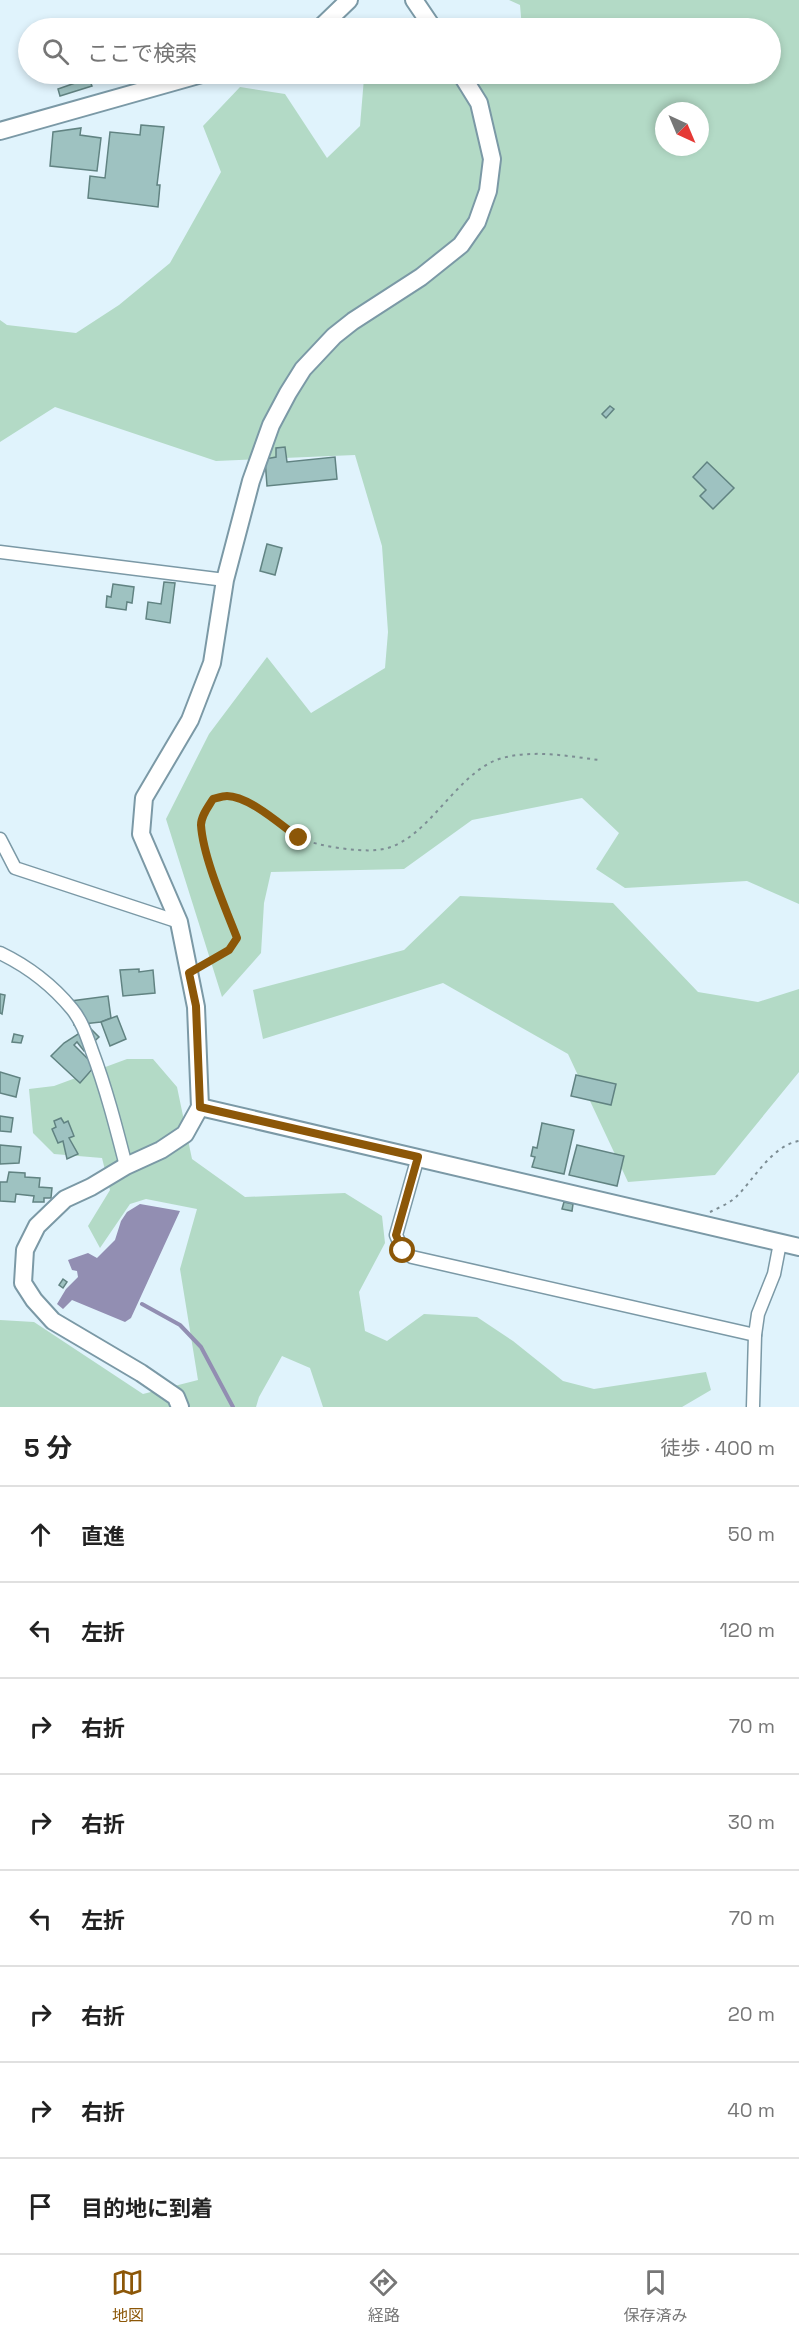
<!DOCTYPE html>
<html lang="ja">
<meta charset="utf-8">
<style>
:root{--surface:#fff;--page:#f6f6f6;--text:#222;--muted:#767676;--line:#e0e0e0;--accent:#8c5708}
body{margin:0;font-family:"Space Grotesk","Noto Sans JP",sans-serif;background:var(--page);color:var(--text)}
.compass{position:absolute;left:655px;top:102px;width:54px;height:54px;border-radius:50%;background:var(--surface);box-shadow:0 3px 9px #0003;rotate:136deg}
.stop{position:absolute;width:18px;height:18px;margin:-14px;border:4px solid #8c5708;border-radius:50%;background:#fff}
.stop.end{background:#8c5708;border-color:#fff;box-shadow:0 2px 6px #0008}
.list{margin:0;padding:0;list-style:none}
h2{display:flex;justify-content:space-between;align-items:center;height:78px;margin:0;padding:0 24px;font-size:26px}
h2 small{font-size:20px;font-weight:400;color:var(--muted)}
.list li{display:grid;grid-template-columns:39px 1fr auto;gap:18px;align-items:center;box-sizing:border-box;height:96px;padding:0 24px;border-top:2px solid var(--line)}
.list b{display:block;font-size:22px;white-space:nowrap}
.list em{font-size:20px;font-style:normal;color:var(--muted)}
.icon{flex:none;width:33px;height:33px;fill:none;stroke:currentColor;stroke-width:2;stroke-linecap:round;stroke-linejoin:round}
.map{position:relative;flex:none;width:799px;height:1407px;overflow:hidden}
.search{position:absolute;background:var(--surface);box-shadow:0 3px 9px #0003;left:18px;right:18px;top:18px;height:66px;display:flex;align-items:center;gap:15px;box-sizing:border-box;padding:0 21px;border-radius:33px;color:var(--muted);font-size:22px}
.sheet{height:846px;background:var(--surface)}
nav{display:flex;justify-content:space-around;align-items:center;box-sizing:border-box;height:84px;border-top:2px solid var(--line);background:var(--surface);font-size:16px;color:var(--muted)}
nav a{display:grid;justify-items:center;gap:3px}
nav .on{color:var(--accent)}
.map>svg:first-child{display:block}
.green{fill:#b3dac6;fill-rule:evenodd}
.water{fill:#928eb2}
.lines{fill:none;stroke-linecap:round;stroke-linejoin:round}
.stream{stroke:#928eb2;stroke-width:4}
.building{fill:#9ec2c1;stroke:#618382;stroke-width:1.5}
.street-casing{stroke:#7b99a6;stroke-width:15}
.secondary-casing{stroke:#7b99a6;stroke-width:20}
.path{stroke:#7d8d94;stroke-width:2;stroke-dasharray:3 4.5;stroke-linecap:butt}
.street{stroke:#fff;stroke-width:12}
.secondary{stroke:#fff;stroke-width:16}
.route{stroke:#8c5708;stroke-width:8}
</style>
<div class="map">
<svg width="799" height="1407" viewBox="0 0 799 1407">
<rect width="100%" height="100%" fill="#e0f3fc"/>
<g class="green">
<path d="M509,0H799V904L747,881L625,888L596,869L619,833L582,798L472,820L404,869L271,872L264,903L261,953L222,997L166,819L209,734L267,657L311,713L385,668L388,632L382,546L355,455L216,461L55,407L0,442V320L7,325L76,333L119,305L170,263L221,172L203,126L240,87L285,94L327,158L360,126L364,78L367,74H770V28H522L520,5ZM664,111H700V147H664Z"/>
<polygon points="460,896 613,903 698,992 758,1002 799,989 799,1072 715,1175 628,1182 568,1054 443,983 263,1039 253,990 404,950"/>
<polygon points="127,1059 153,1059 177,1087 192,1159 245,1197 345,1193 382,1216 385,1243 359,1292 365,1331 387,1341 424,1314 477,1317 513,1341 563,1381 594,1389 706,1372 711,1390 682,1407 323,1407 310,1368 282,1356 259,1397 256,1407 0,1407 0,1320 34,1322 143,1394 198,1380 180,1269 197,1209 146,1199 130,1204 100,1248 88,1226 110,1190 102,1158 54,1154 33,1133 29,1089 54,1086"/>
</g>
<polygon class="water" points="140,1204 180,1211 131,1318 125,1322 72,1300 63,1309 57,1304 66,1289 78,1277 77,1271 72,1270 68,1260 88,1253 97,1258 115,1240 121,1221 127,1212"/>
<g class="lines">
<polyline class="stream" points="142,1304 180,1325 201,1347 233,1407"/>
</g>
<g class="building">
<polygon points="75,74 87,74 92,86 60,96 58,89 78,82"/>
<polygon points="141,125 164,127 157,185 160,185 158,207 88,198 90,176 105,178 110,132 140,135"/>
<polygon points="81,128 80,135 101,138 97,171 50,166 53,132"/>
<polygon points="610,406 614,409 606,418 602,414"/>
<polygon points="285,447 287,462 335,457 337,479 267,486 265,459 276,457 276,448"/>
<polygon points="707,462 734,488 713,509 700,496 706,490 693,477"/>
<polygon points="267,544 282,548 275,575 260,571"/>
<polygon points="164,582 175,583 170,623 146,619 148,602 161,604"/>
<polygon points="113,584 134,587 132,603 127,602 126,610 106,607 107,596 111,597"/>
<polygon points="139,969 139,972 153,970 155,993 123,996 120,970"/>
<polygon points="0,994 5,995 2,1014 0,1013"/>
<polygon points="108,996 111,1018 101,1022 74,1025 71,1001"/>
<polygon points="117,1016 126,1039 110,1046 101,1022"/>
<polygon points="89,1027 99,1037 84,1051 77,1042 74,1045 95,1066 80,1083 51,1056 64,1043"/>
<polygon points="14,1034 23,1036 21,1043 12,1042"/>
<polygon points="0,1072 20,1078 16,1097 0,1093"/>
<polygon points="576,1075 616,1084 611,1105 571,1096"/>
<polygon points="0,1116 13,1118 11,1132 0,1131"/>
<polygon points="61,1118 64,1123 68,1121 74,1136 69,1138 78,1154 67,1159 63,1141 58,1143 52,1129 56,1127 54,1121"/>
<polygon points="542,1123 574,1130 564,1174 532,1167 535,1157 531,1156 533,1147 537,1148"/>
<polygon points="0,1145 21,1147 19,1163 0,1164"/>
<polygon points="577,1145 624,1156 617,1186 569,1175"/>
<polygon points="9,1172 25,1173 25,1177 40,1178 39,1187 52,1188 51,1198 44,1198 44,1202 33,1202 34,1196 16,1194 15,1202 0,1201 0,1182 7,1182"/>
<polygon points="564,1202 573,1204 572,1211 562,1209"/>
<polygon points="63,1279 67,1282 63,1288 59,1285"/>
</g>
<g class="lines">
<g class="street-casing">
<g id="street">
<polyline points="0,552 225,580"/>
<polyline points="0,839 15,868 179,922"/>
<path d="M0,953C27,966 53,986 72,1009C82,1021 87,1037 92,1051C106,1088 116,1127 126,1166"/>
<polyline points="418,1157 396,1235 403,1251 412,1257 755,1335"/>
<polyline points="753,1407 755,1335 758,1314 774,1274 780,1243"/>
</g>
</g>
<g class="secondary-casing">
<g id="secondary">
<polyline points="414,0 433,28"/>
<polyline points="320,28 349,0"/>
<polyline points="0,131 202,74"/>
<polyline points="200,1107 799,1247"/>
<polyline points="180,1407 176,1397 141,1373 53,1321 34,1300 23,1283 25,1250 37,1226 65,1199 91,1187 126,1166 161,1150 185,1134 200,1107 196,1007 179,922 141,834 144,798 190,720 212,663 225,580 251,481 271,425 288,393 303,369 334,336 353,321 421,277 461,245 477,222 488,191 492,159 479,103 461,74"/>
</g>
</g>
<g class="path">
<path d="M202,966L229,950L237,938C225,907 203,857 201,825C201,816 208,807 213,799C242,792 260,809 282,826C288,830 294,836 301,839C320,846 356,852 377,850C426,846 453,775 499,759C531,749 567,756 599,760"/>
<path d="M710,1212C718,1208 728,1204 735,1198C754,1180 771,1146 799,1141"/>
</g>
<use href="#street" class="street"/>
<use href="#secondary" class="secondary"/>
</g>
<g class="lines">
<path class="route" d="M299,838C282,826 249,796 227,796C223,796 217,798 213,799C208,807 201,816 201,825C203,857 225,907 237,938L229,950L189,973L196,1006L200,1107L418,1157L396,1235L403,1251"/>
</g>
</svg>
<svg class="compass" viewBox="-18 -18 36 36"><path d="M0-13l5 13h-10z" fill="#e53935"/><path d="M0 13l5-13h-10z" fill="#767676"/></svg>
<div class="stop" style="left:403px;top:1251px"></div>
<div class="stop end" style="left:299px;top:838px"></div>
<div class="search"><svg class="icon" aria-label="search" viewBox="0 0 24 24"><circle cx="10" cy="10" r="6"/><path d="M15 15l6 6"/></svg>ここで検索</div>
</div>
<section class="sheet">
<h2>5 分<small>徒歩 · 400 m</small></h2>
<ul class="list">
<li><svg class="icon" aria-label="ahead" viewBox="0 0 24 24"><path d="M12 20V5M6 11l6-6 6 6"/></svg><div><b>直進</b></div><em>50 m</em></li>
<li><svg class="icon" aria-label="left" viewBox="0 0 24 24"><path d="M17 20v-9H6M10 6l-5 5 5 5"/></svg><div><b>左折</b></div><em>120 m</em></li>
<li><svg class="icon" aria-label="right" viewBox="0 0 24 24"><path d="M7 20v-9h11M14 6l5 5-5 5"/></svg><div><b>右折</b></div><em>70 m</em></li>
<li><svg class="icon" aria-label="right" viewBox="0 0 24 24"><path d="M7 20v-9h11M14 6l5 5-5 5"/></svg><div><b>右折</b></div><em>30 m</em></li>
<li><svg class="icon" aria-label="left" viewBox="0 0 24 24"><path d="M17 20v-9H6M10 6l-5 5 5 5"/></svg><div><b>左折</b></div><em>70 m</em></li>
<li><svg class="icon" aria-label="right" viewBox="0 0 24 24"><path d="M7 20v-9h11M14 6l5 5-5 5"/></svg><div><b>右折</b></div><em>20 m</em></li>
<li><svg class="icon" aria-label="right" viewBox="0 0 24 24"><path d="M7 20v-9h11M14 6l5 5-5 5"/></svg><div><b>右折</b></div><em>40 m</em></li>
<li><svg class="icon" aria-label="arrive" viewBox="0 0 24 24"><path d="M6 21V4h12l-3 4 3 4H6"/></svg><div><b>目的地に到着</b></div></li>
</ul>
</section>
<nav>
<a class="on"><svg class="icon" aria-label="map" viewBox="0 0 24 24"><path d="M3 6l6-2 6 2 6-2v14l-6 2-6-2-6 2zM9 4v14M15 6v14"/></svg>地図</a>
<a><svg class="icon" aria-label="directions" viewBox="0 0 24 24"><path d="M12 3l9 9-9 9-9-9zM9 14v-3h6M13 9l2 2-2 2"/></svg>経路</a>
<a><svg class="icon" aria-label="saved" viewBox="0 0 24 24"><path d="M7 4h10v16l-5-4-5 4z"/></svg>保存済み</a>
</nav>
